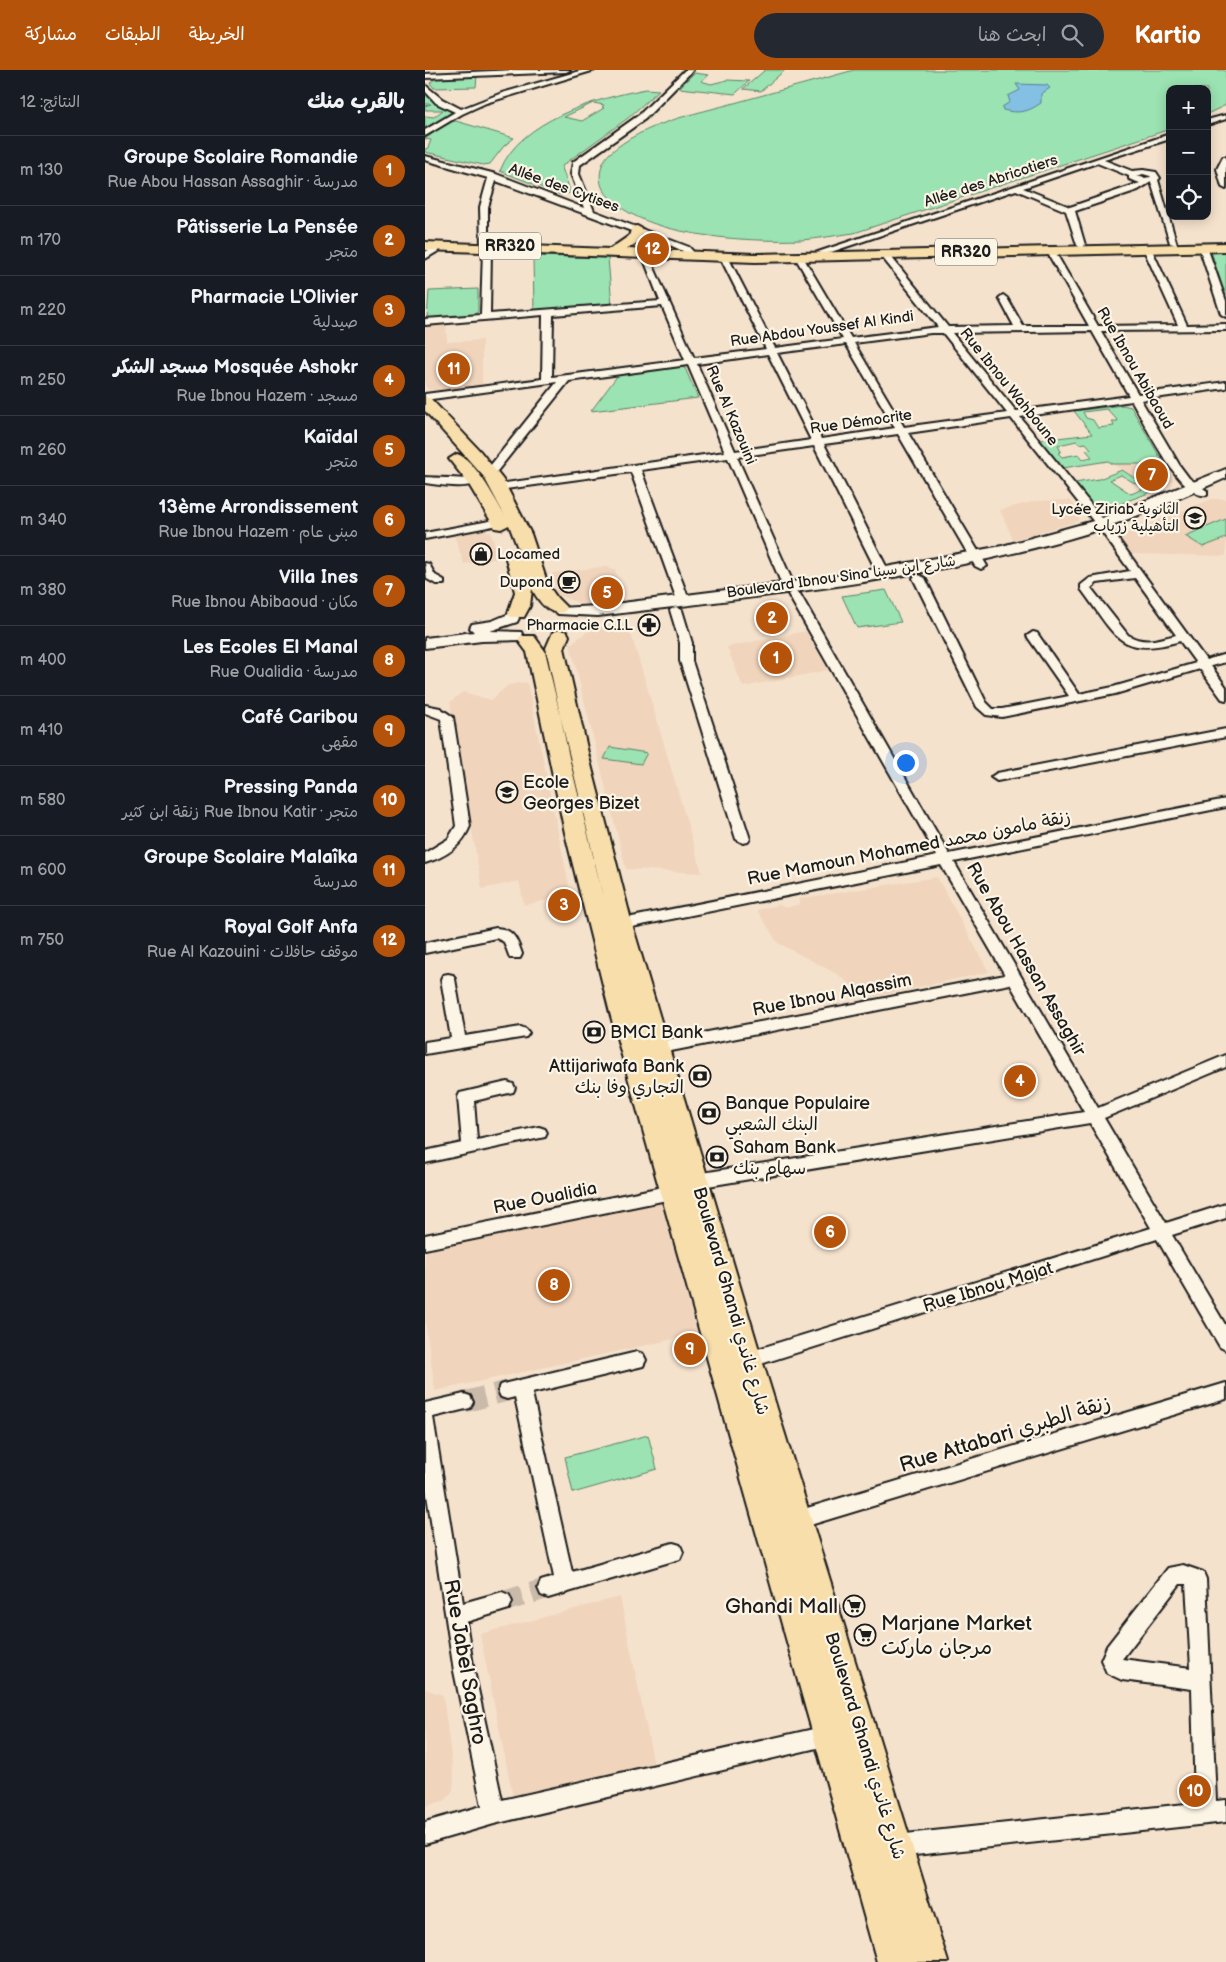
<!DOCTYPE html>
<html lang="ar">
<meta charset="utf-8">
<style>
:root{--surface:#171b24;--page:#242831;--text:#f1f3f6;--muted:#9ea1a6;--line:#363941;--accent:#b45309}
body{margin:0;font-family:"Balsamiq Sans","Playpen Sans Arabic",sans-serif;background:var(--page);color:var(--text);direction:rtl}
.controls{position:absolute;right:15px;top:15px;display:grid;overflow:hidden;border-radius:10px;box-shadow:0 2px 12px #0003}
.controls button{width:45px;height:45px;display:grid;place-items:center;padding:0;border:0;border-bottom:1px solid var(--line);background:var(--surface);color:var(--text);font:25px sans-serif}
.you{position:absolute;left:480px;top:692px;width:18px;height:18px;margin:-12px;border:4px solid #fff;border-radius:50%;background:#1a73e8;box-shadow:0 0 0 8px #1a73e833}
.badge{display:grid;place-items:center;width:32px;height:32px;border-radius:50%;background:var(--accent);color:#fff;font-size:16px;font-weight:700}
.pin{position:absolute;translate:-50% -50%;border:2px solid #fff;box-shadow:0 1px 5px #0006}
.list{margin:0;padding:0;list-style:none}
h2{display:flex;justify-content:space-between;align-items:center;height:65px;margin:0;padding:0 20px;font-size:21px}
h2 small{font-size:16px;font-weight:400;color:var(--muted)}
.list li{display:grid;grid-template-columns:32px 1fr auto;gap:15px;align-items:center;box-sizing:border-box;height:70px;padding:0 20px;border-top:1px solid var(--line)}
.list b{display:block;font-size:19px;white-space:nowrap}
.list p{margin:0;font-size:16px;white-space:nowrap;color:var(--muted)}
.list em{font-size:16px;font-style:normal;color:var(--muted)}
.icon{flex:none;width:28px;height:28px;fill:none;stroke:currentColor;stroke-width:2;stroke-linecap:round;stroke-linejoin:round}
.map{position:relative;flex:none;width:801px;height:1892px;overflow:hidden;direction:ltr}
header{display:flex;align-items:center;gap:30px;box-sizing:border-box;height:70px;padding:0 25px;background:var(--accent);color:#fff}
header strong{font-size:24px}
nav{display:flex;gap:28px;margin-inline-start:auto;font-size:18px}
.search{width:350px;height:45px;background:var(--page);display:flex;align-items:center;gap:12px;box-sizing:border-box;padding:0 18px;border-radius:28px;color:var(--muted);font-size:19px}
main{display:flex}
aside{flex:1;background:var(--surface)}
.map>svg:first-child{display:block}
.built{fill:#f0d4bc}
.green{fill:#9be3b2;stroke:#5c8067;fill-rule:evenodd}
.water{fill:#83c0e3;stroke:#5a7e93}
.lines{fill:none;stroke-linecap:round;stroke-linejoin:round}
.minor-tunnel{stroke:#cabaaa;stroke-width:21;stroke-dasharray:21 10;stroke-linecap:butt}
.minor-casing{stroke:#1c1c1c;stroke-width:4}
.secondary-casing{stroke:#1c1c1c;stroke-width:4}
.primary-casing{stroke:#1c1c1c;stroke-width:4}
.minor{fill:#fcf5e5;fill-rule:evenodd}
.secondary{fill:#fcf5e5;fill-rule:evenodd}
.primary{fill:#f8deab;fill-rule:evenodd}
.labels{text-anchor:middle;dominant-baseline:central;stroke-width:4.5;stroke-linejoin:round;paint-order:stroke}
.far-street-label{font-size:15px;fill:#1c1c1c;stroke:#fcf5e5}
.far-poi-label{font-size:15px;fill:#1c1c1c;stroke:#fcf5e5;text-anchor:end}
.shield{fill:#fcf5e5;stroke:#5f5d58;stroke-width:1}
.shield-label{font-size:16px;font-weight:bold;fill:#1c1c1c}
.poi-label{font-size:18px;fill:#1c1c1c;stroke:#fcf5e5;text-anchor:start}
.street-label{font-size:18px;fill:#1c1c1c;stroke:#fcf5e5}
.near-street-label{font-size:21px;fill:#1c1c1c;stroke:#fcf5e5}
.near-poi-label{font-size:21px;fill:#1c1c1c;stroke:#fcf5e5;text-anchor:end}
</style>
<header>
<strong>Kartio</strong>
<div class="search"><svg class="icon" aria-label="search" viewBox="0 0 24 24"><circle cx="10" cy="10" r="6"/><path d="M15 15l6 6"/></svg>ابحث هنا</div>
<nav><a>الخريطة</a><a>الطبقات</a><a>مشاركة</a></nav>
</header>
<main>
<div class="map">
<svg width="801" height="1892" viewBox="0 0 801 1892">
<rect width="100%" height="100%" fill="#f5e2cd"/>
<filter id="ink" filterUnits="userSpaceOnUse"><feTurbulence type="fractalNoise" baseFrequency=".02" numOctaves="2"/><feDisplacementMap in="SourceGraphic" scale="10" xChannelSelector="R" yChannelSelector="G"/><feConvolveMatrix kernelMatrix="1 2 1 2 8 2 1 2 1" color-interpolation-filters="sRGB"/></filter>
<g filter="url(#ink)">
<g class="built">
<polygon points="21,254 22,272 57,270 57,315 15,321 3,319 0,315 0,255"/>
<polygon points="688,394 739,394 748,409 745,416 729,421"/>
<polygon points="787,429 801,429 801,486 707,484 692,467"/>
<polygon points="645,430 655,444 653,451 588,470 575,440 610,431"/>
<polygon points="58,460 65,462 75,488 39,494 29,465"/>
<polygon points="184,496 185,499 190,499 198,531 162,536 132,525 127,503"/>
<polygon points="202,553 211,580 277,803 201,799 145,574 169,557"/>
<polygon points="381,561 403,600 318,617 302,577"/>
<polygon points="102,612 146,825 99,835 94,811 57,819 25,632 38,622 66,630 83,615"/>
<polygon points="512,807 564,902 442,928 412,904 353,873 332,840 354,835 361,838 375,834 373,829"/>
<polygon points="236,1130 272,1264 10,1321 0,1249 0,1182"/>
<polygon points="195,1527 229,1695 88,1727 55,1564"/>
<polygon points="0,1619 18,1625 29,1709 28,1720 21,1730 0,1736"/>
</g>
<g class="green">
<polygon points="340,0 360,0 336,21 318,19"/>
<path d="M429,0H799L801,2V35L782,44V19H745V59L429,163C411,165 394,169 376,170C325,172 208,168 178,119C172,108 176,92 184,84C218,53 270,44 313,32C352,21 391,11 429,0Z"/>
<polygon points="269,3 284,5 276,11 286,14 302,10 324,11 310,24 254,18"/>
<polygon points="52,6 51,17 9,18 5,13 11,8"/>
<path d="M221,19L234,20L203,48L138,95L137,98L146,123L136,125L75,101C94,50 173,28 221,19ZM168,33L179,35L177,37L179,38L157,51L139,47Z"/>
<polygon points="0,25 28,43 0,58 0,46 9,47 18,40 0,40 0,36 6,34 0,34"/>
<polygon points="31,51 89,68 79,76 65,94 58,95 0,82 0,79 3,78 6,70 0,69 23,52"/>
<polygon points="786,181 801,182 801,228"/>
<polygon points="108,186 183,188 187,235 109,241"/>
<polygon points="53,219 53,242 47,245 2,249 4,221"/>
<polygon points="252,296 260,298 273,328 166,341 193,305"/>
<path d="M698,335L706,337L739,394H688L683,391L638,398L615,370L667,364L649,341ZM682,339L693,351H687L689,356L673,358L668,350L661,348L658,342ZM652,371L654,374L661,373L666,379L661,380L667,387L658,389L654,384L637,387L633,383L636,382L633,375Z"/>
<path d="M697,400L729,421L681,439L670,437L650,413L674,409ZM696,405L718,418V419L706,424L685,410Z"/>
<polygon points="801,449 801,468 778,477 760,466"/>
<polygon points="461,520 476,552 432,558 417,526"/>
<polygon points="185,677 222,683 216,694 179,689"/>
<polygon points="223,1365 232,1399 148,1423 140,1387"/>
</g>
<path class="water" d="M591,14L622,15L625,18L616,24V33C603,42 594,44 578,40L577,37L585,32L583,26L595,20Z"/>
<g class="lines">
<g class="minor-tunnel">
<polyline points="39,1332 82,1321"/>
<polyline points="77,1532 123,1518"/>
</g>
<g class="minor-casing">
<g id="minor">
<polygon points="91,0 145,0 141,2 0,8 0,4"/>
<polygon points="158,0 170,0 61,33 37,44 0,66 0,60 30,42 11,33 0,21 0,15 17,29 36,39 77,23"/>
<polygon points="260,0 268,0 220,49 155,95 154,104 169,141 264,177 273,187 272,189 266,189 258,181 247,176 71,111 63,137 63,174 56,176 55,137 63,108 0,90 0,86 71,104 159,138 146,104 148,92 214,45"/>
<polygon points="801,45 801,49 782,55 782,50"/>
<path d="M745,64V69L679,90L707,101L718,100L731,102L735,108L733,110L752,175L745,173L726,112L713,120L650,141L660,175L656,178L652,175L641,141L591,120L400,184L393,182ZM672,93L704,106V109L715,113L645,137L598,118ZM718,104L725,106L726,107L719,108L712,106Z"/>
<polygon points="798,87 801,87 801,119 797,117 792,99"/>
<polygon points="778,174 782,177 801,231 801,247 796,244 774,177"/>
<polygon points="13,175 20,177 0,189 0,182"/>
<path d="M722,175L726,178L762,255L801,254V260L676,261L713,324L801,312V318L716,330L755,396L764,408L782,421V425C756,431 718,350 707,331L595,347L685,458L781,590L801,584V592L786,596L801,617V630L797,629L775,599L690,624L577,647L561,645L552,637L488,508L490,506L494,505L500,508L561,632L568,639H577L644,626L602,566L608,562L612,563L654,624L688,617L771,593L755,571C693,589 690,564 656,519V515L665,508L705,501L677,462L586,348L483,363L562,496L556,499L550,496L473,364L399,374L465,504L459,507L453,504L389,376L312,387L370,517L364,520L358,517L303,388L216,400L264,530L258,533L252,530L206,402L74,420L69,417L74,414L300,382L263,295L144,311L69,405H61V401L132,312L0,330V324L117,309L118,245L0,255V249L56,245L58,179L62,176L66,179L65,244L235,231L218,187L222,183H228L227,193L269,288L341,279L295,187L296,185L303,187L350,278L418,269L370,187L374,184L378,187L426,268L513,257L457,187V183H463L523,257L589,256L574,228L578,225L582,228L598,256H664L621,180L625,177L629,180L673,256L753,255L718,178ZM237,236L260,290L127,307L128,245ZM667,261L704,326L591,341L527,263ZM506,263H518L582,343L479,357L429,273ZM421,274L470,358L396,369L352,283ZM343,284L386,370L310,381L272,294ZM710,508L751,565C734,569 719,575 703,565L666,518L672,513Z"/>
<path d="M0,407C9,408 52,408 55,411C45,420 14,415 0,413Z"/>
<polygon points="75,449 80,452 79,454 0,469 0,463"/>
<polygon points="0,493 4,494 10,505 19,510 19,514 11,514 2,509"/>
<polygon points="369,521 375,524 524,784 801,729 801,737 529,792 673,1038 801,985 801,997 679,1048 741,1153 801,1134 801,1148 747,1165 801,1256 801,1280 795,1277 732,1169 323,1298 317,1296 314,1290 317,1284 323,1282 726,1158 665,1053 271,1118 265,1116 263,1111 265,1106 271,1104 659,1042 585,914 231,984 226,982 223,978 226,974 231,972 580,905 516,795 187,861 180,856 187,851 512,786 363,524"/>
<polygon points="251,537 257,540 267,573 267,591 325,769 323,772 318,773 311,769 255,591 255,573 245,540"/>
<path d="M0,635L15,638L28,647L45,756C37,777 20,787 0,793V783L23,769L31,756L16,649L0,643Z"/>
<polygon points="801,659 801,667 572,711 566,707 572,703"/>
<path d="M71,858C88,859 92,869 97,884L95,888H85L79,872L71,868L0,883V873Z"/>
<polygon points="23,904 28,905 30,909 40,966 96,957 101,959 104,963 101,967 0,984 0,972 26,968 16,909 18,905"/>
<polygon points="82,1012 88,1014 90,1018 88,1022 49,1031 52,1070 114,1057 120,1059 122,1063 120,1067 0,1093 0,1081 37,1073 33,1027 35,1023"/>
<polygon points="247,1115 253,1117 255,1122 253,1127 247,1129 0,1179 0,1165"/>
<polygon points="212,1282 218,1284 221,1290 218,1296 107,1323 147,1502 248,1473 255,1475 258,1482 255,1489 248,1491 123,1528 116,1525 113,1518 116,1511 129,1507 90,1327 82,1329 76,1327 73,1321 76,1315 82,1313"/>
<polygon points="801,1313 801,1329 372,1459 365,1456 362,1450 365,1444 372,1441"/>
<polygon points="39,1324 45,1326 48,1332 45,1338 8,1347 38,1533 77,1522 84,1525 87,1532 84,1539 41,1552 49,1601 77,1730 406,1655 413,1659 417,1666 413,1673 69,1754 0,1774 0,1752 57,1736 29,1601 0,1412 0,1333"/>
<path d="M758,1495L778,1502L781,1509L791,1731L801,1730V1752L471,1787L463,1784L460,1776L463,1768L471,1765L770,1733L767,1619L697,1610L682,1603L676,1590L682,1576L743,1498ZM755,1514H761L766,1598L697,1589Z"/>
</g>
</g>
<g class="secondary-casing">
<g id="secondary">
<path d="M801,399V408C755,428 709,449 660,464C502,511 336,526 173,546L133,544L131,541L133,538L173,536L406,507L577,476L672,450Z"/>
<polygon points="86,543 92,544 94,548 92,552 65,561 96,562 98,566 96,570 57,571 0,578 0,568 49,562 45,558 47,554 67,551"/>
</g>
</g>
<g class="primary-casing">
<g id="primary">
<polygon points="212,156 219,160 215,171 202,179 330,184 801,173 801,181 330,192 0,180 0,172 185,179 204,166 207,157"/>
<path d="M0,327L6,329L55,381L78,410L106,464L123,515L132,528L142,538L139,542C124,546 114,532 107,519L105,536L99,547H85L83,543L90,522L80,485L83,481H94L84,455L76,459L70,458L43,413L24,389L32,384C50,389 73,434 82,450L59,407L0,341Z"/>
<polygon points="135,560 142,562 144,566 139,578 164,687 207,854 337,1290 523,1892 452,1892 185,943 140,763 102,582 93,570 95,566 109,566 120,581 179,831 144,687 121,578 128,562"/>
</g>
</g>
<use href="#minor" class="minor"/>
<use href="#secondary" class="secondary"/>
<use href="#primary" class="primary"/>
</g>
</g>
<defs>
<g id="school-ring" transform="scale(1.125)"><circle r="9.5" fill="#fcf5e5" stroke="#1c1c1c" stroke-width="1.5"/><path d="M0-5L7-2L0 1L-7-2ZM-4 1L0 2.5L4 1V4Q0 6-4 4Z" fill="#1c1c1c"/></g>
<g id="shop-ring" transform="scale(1.125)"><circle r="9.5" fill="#fcf5e5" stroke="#1c1c1c" stroke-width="1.5"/><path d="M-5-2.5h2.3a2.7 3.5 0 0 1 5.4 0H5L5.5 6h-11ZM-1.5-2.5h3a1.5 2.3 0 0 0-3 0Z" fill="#1c1c1c"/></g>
<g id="cafe-ring" transform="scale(1.125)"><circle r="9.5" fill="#fcf5e5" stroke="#1c1c1c" stroke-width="1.5"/><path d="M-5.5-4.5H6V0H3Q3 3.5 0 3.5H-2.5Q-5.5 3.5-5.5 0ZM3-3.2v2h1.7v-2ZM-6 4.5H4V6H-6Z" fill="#1c1c1c"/></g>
<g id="pharmacy-ring" transform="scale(1.125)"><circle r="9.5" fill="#fcf5e5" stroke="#1c1c1c" stroke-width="1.5"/><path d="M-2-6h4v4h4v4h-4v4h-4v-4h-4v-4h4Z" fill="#1c1c1c"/></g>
<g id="bank-ring" transform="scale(1.125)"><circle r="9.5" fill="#fcf5e5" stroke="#1c1c1c" stroke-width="1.5"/><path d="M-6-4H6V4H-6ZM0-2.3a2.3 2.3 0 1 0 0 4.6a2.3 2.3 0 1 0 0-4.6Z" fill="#1c1c1c"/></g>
<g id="supermarket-ring" transform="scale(1.125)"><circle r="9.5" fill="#fcf5e5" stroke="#1c1c1c" stroke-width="1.5"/><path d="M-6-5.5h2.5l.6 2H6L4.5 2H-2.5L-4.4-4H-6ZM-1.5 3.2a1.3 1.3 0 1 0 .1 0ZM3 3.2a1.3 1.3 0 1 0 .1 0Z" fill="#1c1c1c"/></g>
</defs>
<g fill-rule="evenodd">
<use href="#school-ring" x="770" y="448"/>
<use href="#shop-ring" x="56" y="484"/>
<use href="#cafe-ring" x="144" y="512"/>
<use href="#pharmacy-ring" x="224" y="555"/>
<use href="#school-ring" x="82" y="722"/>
<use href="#bank-ring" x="169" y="962"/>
<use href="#bank-ring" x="275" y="1006"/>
<use href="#bank-ring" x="284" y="1043"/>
<use href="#bank-ring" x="292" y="1087"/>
<use href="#supermarket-ring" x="429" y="1536"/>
<use href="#supermarket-ring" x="440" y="1565"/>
</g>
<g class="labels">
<g class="far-street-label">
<text transform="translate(566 111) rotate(-18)">Allée des Abricotiers</text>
<text transform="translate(139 118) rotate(20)">Allée des Cytises</text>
<text transform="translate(397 259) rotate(-8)">Rue Abdou Youssef Al Kindi</text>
<text transform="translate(710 298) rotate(60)">Rue Ibnou Abibaoud</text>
<text transform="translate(584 317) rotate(51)">Rue Ibnou Wahboune</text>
<text transform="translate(306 345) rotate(67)">Rue Al Kazouini</text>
<text transform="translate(436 352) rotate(-8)">Rue Démocrite</text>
<text transform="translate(416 507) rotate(-8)">Boulevard Ibnou Sina شارع ابن سينا</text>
</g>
<g class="far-poi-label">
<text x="754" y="439">Lycée Ziriab الثانوية<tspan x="754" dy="17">التأهيلية زرياب</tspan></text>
<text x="72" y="484" text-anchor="start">Locamed</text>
<text x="128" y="512">Dupond</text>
<text x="208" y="555">Pharmacie C.I.L</text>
</g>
<g class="shield">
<rect x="54" y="162.5" width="62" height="27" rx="4"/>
<rect x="510" y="168.5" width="62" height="27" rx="4"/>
</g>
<g class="shield-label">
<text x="85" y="176">RR320</text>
<text x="541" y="182">RR320</text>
</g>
<g class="poi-label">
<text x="98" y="712">Ecole<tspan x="98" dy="21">Georges Bizet</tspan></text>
<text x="185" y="962">BMCI Bank</text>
<text x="259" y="996" text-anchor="end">Attijariwafa Bank<tspan x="259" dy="21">التجاري وفا بنك</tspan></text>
<text x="300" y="1033">Banque Populaire<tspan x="300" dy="21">البنك الشعبي</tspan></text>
<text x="308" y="1077">Saham Bank<tspan x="308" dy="21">سهام بنك</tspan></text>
</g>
<g class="street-label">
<text transform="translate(484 778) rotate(-11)">Rue Mamoun Mohamed زنقة مامون محمد</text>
<text transform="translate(601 889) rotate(60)">Rue Abou Hassan Assaghir</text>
<text transform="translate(407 925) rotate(-11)">Rue Ibnou Alqassim</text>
<text transform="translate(120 1128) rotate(-11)">Rue Oualidia</text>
<text transform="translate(563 1217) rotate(-17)">Rue Ibnou Majat</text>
<text transform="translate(306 1231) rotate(74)">Boulevard Ghandi شارع غاندي</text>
<text transform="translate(440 1676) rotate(73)">Boulevard Ghandi شارع غاندي</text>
</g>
<g class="near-street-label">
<text transform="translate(580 1364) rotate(-17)">Rue Attabari زنقة الطبري</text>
<text transform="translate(40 1592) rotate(80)">Rue Jabel Saghro</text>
</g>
<g class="near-poi-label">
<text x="413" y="1536">Ghandi Mall</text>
<text x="456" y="1553" text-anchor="start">Marjane Market<tspan x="456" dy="24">مرجان ماركت</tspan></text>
</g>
</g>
</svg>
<div class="controls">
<button>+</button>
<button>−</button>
<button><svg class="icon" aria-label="locate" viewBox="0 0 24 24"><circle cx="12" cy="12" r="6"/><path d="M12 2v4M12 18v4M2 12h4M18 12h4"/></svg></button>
</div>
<div class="you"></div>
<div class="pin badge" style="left:351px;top:588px">1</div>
<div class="pin badge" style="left:347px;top:548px">2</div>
<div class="pin badge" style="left:139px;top:835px">3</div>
<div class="pin badge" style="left:595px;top:1011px">4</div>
<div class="pin badge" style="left:182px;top:523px">5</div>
<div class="pin badge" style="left:405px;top:1162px">6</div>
<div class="pin badge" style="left:727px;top:405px">7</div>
<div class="pin badge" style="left:129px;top:1215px">8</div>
<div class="pin badge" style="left:265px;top:1279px">9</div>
<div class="pin badge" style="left:770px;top:1721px">10</div>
<div class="pin badge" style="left:29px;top:299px">11</div>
<div class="pin badge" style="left:228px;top:179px">12</div>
</div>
<aside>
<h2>بالقرب منك<small>النتائج: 12</small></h2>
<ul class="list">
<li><span class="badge">1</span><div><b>Groupe Scolaire Romandie</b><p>مدرسة · Rue Abou Hassan Assaghir</p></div><em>130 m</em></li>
<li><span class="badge">2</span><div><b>Pâtisserie La Pensée</b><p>متجر</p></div><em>170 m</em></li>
<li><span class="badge">3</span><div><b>Pharmacie L'Olivier</b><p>صيدلية</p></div><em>220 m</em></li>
<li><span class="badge">4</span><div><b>Mosquée Ashokr مسجد الشكر</b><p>مسجد · Rue Ibnou Hazem</p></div><em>250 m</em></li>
<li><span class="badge">5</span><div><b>Kaïdal</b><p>متجر</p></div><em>260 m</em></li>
<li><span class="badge">6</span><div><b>13ème Arrondissement</b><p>مبنى عام · Rue Ibnou Hazem</p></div><em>340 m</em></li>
<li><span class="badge">7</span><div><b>Villa Ines</b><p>مكان · Rue Ibnou Abibaoud</p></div><em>380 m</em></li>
<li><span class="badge">8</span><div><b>Les Ecoles El Manal</b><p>مدرسة · Rue Oualidia</p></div><em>400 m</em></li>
<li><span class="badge">9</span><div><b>Café Caribou</b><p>مقهى</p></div><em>410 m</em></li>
<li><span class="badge">10</span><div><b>Pressing Panda</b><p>متجر · Rue Ibnou Katir زنقة ابن كثير</p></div><em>580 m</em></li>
<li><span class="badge">11</span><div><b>Groupe Scolaire Malaîka</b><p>مدرسة</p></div><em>600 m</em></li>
<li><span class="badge">12</span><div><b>Royal Golf Anfa</b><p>موقف حافلات · Rue Al Kazouini</p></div><em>750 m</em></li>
</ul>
</aside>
</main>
